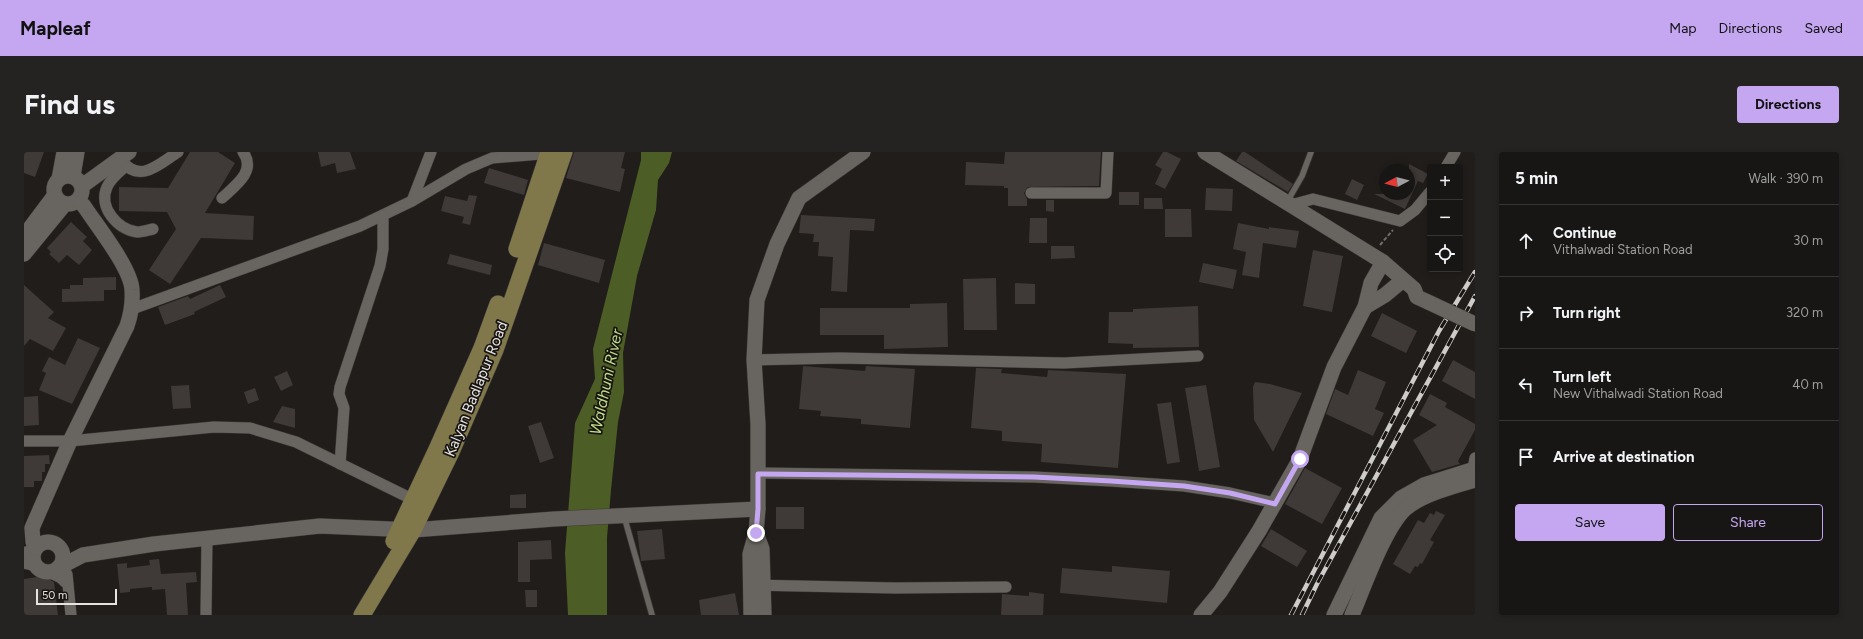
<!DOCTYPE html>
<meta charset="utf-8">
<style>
:root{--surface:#181614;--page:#252322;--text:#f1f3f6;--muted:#9f9fa0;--line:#363534;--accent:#c5a7f1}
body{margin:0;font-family:Figtree,sans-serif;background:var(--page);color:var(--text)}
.controls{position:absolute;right:12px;top:12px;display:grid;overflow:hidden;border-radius:4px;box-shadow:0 2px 6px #0003}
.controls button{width:36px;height:36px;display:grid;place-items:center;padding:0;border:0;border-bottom:1px solid var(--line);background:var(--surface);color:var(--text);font:20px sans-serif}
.compass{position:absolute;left:1355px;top:12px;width:36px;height:36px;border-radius:50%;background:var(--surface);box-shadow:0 2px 6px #0003;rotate:263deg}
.scale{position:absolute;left:12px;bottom:10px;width:81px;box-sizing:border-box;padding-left:4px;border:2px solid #e6e4e2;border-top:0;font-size:11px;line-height:14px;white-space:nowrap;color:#e6e4e2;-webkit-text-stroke:3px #171411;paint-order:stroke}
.stop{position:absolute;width:12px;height:12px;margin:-9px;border:3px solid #c5a7f1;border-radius:50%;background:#fff}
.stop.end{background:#c5a7f1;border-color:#fff;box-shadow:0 1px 4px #0008}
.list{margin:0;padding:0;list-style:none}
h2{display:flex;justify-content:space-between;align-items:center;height:52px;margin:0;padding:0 16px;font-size:17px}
h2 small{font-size:13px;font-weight:400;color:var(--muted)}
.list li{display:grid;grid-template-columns:26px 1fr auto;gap:12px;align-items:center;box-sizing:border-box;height:72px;padding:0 16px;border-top:1px solid var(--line)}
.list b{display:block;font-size:15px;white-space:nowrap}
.list p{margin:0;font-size:13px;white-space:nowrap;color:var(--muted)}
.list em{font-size:13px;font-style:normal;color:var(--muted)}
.actions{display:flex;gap:8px;padding:12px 16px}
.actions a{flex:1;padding:9px 0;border:1px solid var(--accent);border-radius:4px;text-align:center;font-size:14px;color:var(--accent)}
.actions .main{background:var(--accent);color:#111}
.icon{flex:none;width:22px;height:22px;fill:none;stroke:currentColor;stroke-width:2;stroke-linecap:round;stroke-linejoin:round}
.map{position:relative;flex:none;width:1451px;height:463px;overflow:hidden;border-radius:4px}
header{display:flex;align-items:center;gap:24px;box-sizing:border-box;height:56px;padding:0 20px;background:var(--accent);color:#111}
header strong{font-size:19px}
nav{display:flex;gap:22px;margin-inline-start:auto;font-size:14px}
.intro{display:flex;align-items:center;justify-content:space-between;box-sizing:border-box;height:96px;padding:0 24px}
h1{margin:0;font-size:28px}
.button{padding:10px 18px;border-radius:4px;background:var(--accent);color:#111;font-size:14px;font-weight:700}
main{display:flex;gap:24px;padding:0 24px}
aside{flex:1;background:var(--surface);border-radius:4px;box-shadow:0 2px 6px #0003}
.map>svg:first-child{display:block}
.water{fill:#4c5e25}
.building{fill:#3f3937}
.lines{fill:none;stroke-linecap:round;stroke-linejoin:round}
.lane-casing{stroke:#3a3836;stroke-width:7}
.street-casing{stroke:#3a3836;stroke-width:12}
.secondary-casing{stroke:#3a3836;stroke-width:16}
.primary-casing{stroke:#3a3836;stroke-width:18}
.path{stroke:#6e6b69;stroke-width:2;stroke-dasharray:4 2;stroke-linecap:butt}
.lane{stroke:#68645f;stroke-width:5.5}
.street{stroke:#68645f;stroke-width:11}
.secondary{stroke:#68645f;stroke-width:15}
.primary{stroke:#80774b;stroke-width:17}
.rail-casing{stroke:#ceccca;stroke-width:4.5}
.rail{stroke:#171411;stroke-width:3;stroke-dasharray:9;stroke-linecap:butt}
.secondary-bridge-casing{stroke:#3a3836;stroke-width:16;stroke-linecap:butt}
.secondary-bridge{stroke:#68645f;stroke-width:15}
.route{stroke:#c5a7f1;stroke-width:5}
.labels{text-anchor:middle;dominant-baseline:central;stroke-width:3.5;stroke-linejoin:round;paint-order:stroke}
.street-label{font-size:15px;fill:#e6e4e2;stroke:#171411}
.water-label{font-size:16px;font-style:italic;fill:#bedb86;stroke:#171411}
</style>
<header>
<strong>Mapleaf</strong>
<nav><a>Map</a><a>Directions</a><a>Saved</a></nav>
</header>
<div class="intro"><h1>Find us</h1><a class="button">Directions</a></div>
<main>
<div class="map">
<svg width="1451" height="463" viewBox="0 0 1451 463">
<rect width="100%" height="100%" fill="#201d1a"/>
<polygon class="water" points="617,0 648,0 645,11 634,28 632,58 613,124 599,201 600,240 594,270 587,338 583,386 583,463 544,463 541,401 551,271 571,227 569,197 617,8"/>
<g class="building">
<polygon points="0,0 20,0 11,25 0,21"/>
<polygon points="166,0 194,0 211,11 181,61 230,64 229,88 177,86 146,132 125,118 152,77 143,60 95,59 95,35 144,36"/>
<polygon points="294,0 326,0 332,17 313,21 311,11 297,15"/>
<polygon points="550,0 601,0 597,16 601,17 596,40 542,26"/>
<polygon points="981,0 1077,0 1075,34 1004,35 1000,41 1003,47 1003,54 984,54 984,36 980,36 980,34 941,33 942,10 980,12"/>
<polygon points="1139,0 1143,0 1157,7 1141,37 1131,32 1138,17 1131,13"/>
<polygon points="1218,0 1221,0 1269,32 1264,40 1212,9"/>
<polygon points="1385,12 1404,22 1399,31 1394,29 1381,57 1350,42 1385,42"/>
<polygon points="465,16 504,28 500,43 460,31"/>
<polygon points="1328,27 1340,33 1333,48 1321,42"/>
<polygon points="1182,36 1209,37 1208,59 1181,58"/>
<rect x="1095" y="40" width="20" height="13"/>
<polygon points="445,43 453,44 446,73 438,71 440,65 417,59 421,44 443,49"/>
<polygon points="1120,46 1138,46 1139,57 1120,57"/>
<polygon points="1022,48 1030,48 1030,60 1022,59"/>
<polygon points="1141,57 1167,57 1168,85 1141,85"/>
<polygon points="777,63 851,67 850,79 826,78 823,140 807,139 809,105 794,104 795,90 789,90 790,82 775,81"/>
<polygon points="1006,66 1023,66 1023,91 1005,91"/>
<polygon points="47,70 63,85 59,89 68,98 55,113 43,103 35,111 25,102 27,100 23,96"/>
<polygon points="1214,71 1245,77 1245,75 1275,79 1272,96 1239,91 1235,126 1218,123 1222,100 1209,97"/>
<polygon points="520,91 581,108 575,131 514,113"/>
<polygon points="1027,94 1050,94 1051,106 1027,107"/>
<polygon points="1289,98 1319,104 1308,160 1279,154"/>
<polygon points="426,102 468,113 466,123 423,112"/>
<polygon points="1179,111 1213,118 1209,137 1175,130"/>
<polygon points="92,125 92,138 80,138 80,149 38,150 38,137 46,137 46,133 59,133 59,126"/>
<polygon points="972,126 973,178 940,178 939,127"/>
<polygon points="991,131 1011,132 1011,152 991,152"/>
<polygon points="0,133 30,160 24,166 42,176 29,199 6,187 0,194"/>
<polygon points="196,133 202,145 170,160 171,162 141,173 134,155 164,144 166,147"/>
<polygon points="923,151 924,195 860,197 860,183 796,183 796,156 886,156 886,152"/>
<polygon points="1174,154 1175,195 1109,196 1109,192 1084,191 1085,160 1109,160 1109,157"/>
<polygon points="1358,161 1393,179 1382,201 1347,184"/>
<polygon points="54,186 76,196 48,252 15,238 22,221 18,219 25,205 41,213"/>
<polygon points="1429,208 1451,220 1451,247 1418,229"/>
<polygon points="779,214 841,219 842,214 891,217 886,276 837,272 837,267 796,264 797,259 775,257"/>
<polygon points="952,216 978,217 977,221 1023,225 1024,218 1102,222 1094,316 1017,310 1018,292 978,289 978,279 947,276"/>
<polygon points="1334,218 1362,230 1351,257 1360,261 1349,284 1302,262 1311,237 1324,243"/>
<polygon points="263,219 269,233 257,239 250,225"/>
<polygon points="1231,230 1246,232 1278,241 1249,300 1230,268 1229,235"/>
<polygon points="165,233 167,256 149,257 147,234"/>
<polygon points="1182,233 1196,315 1175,319 1161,236"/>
<polygon points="231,236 235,248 224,252 220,240"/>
<polygon points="1406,242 1423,251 1421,255 1451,272 1451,278 1434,309 1436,312 1408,320 1389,288 1413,273 1395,263"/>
<polygon points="14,244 15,273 0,274 0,245"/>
<polygon points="1147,250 1156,310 1143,312 1133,252"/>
<polygon points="258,254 271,257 271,276 249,270"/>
<polygon points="517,270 530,306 516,311 504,274"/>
<polygon points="25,303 26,312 21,312 21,320 18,320 18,329 10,329 10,335 0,335 0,304"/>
<polygon points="1281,316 1318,336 1298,372 1261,352"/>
<polygon points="502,342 502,356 486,356 486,343"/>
<rect x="752" y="355" width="28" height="22"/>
<polygon points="1412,359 1421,363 1406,388 1410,390 1398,412 1396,411 1394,415 1391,414 1386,422 1369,412 1394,368 1400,371 1406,361 1410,363"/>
<polygon points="638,377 641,407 617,409 613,379"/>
<polygon points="1247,377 1283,399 1273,415 1237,394"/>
<polygon points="527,388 528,407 506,408 506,430 494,430 494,390"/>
<polygon points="135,407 137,422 172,420 173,430 162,431 164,463 143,463 141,437 128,438 128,435 106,437 106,440 96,441 93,412 103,411 103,416 126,413 125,408"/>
<polygon points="1088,414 1146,419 1143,451 1036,441 1038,416 1088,420"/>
<polygon points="19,424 30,430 34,463 0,463 0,427"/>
<polygon points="501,438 513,438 513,455 502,455"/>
<polygon points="1005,440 1020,442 1019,463 977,463 978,442 1005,444"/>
<polygon points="711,441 715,463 677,463 675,448"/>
</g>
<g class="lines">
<g class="lane-casing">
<g id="lane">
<polyline points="1263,50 1278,24 1287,0"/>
<polyline points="600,364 628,463"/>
</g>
</g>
<g class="street-casing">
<g id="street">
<path d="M98,9C116,32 135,12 154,0"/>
<path d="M102,14C95,20 87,26 83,35C74,55 93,77 113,80C118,80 124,78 129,77"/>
<polyline points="1422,15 1431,0"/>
<polyline points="1007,41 1082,41 1084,0"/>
<path d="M198,46C211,34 233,19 219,0"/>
<polyline points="388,49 407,0"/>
<polyline points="1267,53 1289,47 1376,69 1391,58 1406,40"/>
<polyline points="108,157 336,74 388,49 442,17 468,6 529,1"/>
<polyline points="730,208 816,206 1040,211 1174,204"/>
<polyline points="0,289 46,289 190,275 226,276 272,290 394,350"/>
<polyline points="316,312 320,256 315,242 316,235 356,114 359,97 359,64"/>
<polyline points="734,321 1010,325 1087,329 1160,334 1206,341 1251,351"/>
<polyline points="1450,324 1449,317 1451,306"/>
<polyline points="0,401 12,396"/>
<polyline points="0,411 12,414"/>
<polyline points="34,416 43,422 47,463"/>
<polyline points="25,420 37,426 41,430"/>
<polyline points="732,433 871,436 982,435"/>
<polyline points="182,463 183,385"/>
</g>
</g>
<g class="secondary-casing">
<g id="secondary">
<polyline points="1181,0 1359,110 1390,137 1393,145 1404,150"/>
<circle cx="44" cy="38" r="14"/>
<polyline points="49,24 53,0"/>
<polyline points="35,27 40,0"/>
<polyline points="58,34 105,0"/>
<polyline points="0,84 30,44"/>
<polyline points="0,102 41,52"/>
<polyline points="1341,155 1361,143 1379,128"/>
<polyline points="732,381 738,397 740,463"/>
<circle cx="24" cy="405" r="15"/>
<path d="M12,396L9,390L8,376L46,289L103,174C107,162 109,151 108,138C107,116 73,74 60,54L54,48"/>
<polyline points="34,416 59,403 130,392 296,374 389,378 530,367 734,357"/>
<polyline points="727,463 726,402 732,381 734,357 734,272 730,208 733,148 753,92 775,46 839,0"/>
<polyline points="1177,463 1196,440 1235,379 1276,307 1310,215 1341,155 1347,131 1359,110"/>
<polyline points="1310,463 1357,366 1377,346 1400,333 1451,317"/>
<path d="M1328,463C1340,435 1360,377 1381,357C1397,343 1430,334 1451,328"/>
</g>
</g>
<g class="primary-casing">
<g id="primary">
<polyline points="493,97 525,0"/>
<polyline points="370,389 414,295 458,196 474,152"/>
<polyline points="338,463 389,378 427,300 471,198 540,0"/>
</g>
</g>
<polyline class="path" points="1356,93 1369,78"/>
<use href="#lane" class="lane"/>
<use href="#street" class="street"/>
<use href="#secondary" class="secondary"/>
<use href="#primary" class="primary"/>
<g class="rail-casing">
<g id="rail">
<polyline points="1267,463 1415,179 1451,120"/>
<polyline points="1278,463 1293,432 1451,144"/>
</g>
</g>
<use href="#rail" class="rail"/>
<g class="secondary-bridge-casing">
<polyline id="secondary-bridge" points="1404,150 1451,172"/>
</g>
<use href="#secondary-bridge" class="secondary-bridge"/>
</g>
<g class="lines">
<polyline class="route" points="732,381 734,357 734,322 1010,325 1087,329 1160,334 1206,341 1251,352 1276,307"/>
</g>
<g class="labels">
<g class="street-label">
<text transform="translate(452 237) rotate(-68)">Kalyan Badlapur Road</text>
</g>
<g class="water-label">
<text transform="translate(582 230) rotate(-78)">Waldhuni River</text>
</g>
</g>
</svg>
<div class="controls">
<button>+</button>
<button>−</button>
<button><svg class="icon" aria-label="locate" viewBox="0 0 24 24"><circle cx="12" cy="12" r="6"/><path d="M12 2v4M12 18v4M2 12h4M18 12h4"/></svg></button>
</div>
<svg class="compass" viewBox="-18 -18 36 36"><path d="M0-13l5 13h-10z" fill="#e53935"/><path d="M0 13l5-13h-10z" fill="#9f9fa0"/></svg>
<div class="scale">50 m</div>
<div class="stop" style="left:1276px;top:307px"></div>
<div class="stop end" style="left:732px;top:381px"></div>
</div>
<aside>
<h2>5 min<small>Walk · 390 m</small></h2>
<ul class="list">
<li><svg class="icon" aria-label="ahead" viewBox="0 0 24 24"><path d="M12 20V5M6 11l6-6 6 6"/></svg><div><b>Continue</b><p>Vithalwadi Station Road</p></div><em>30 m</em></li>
<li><svg class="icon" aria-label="right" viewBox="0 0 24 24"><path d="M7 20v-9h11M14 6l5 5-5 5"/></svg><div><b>Turn right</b></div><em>320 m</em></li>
<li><svg class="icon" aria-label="left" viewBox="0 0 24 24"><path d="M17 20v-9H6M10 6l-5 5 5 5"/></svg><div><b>Turn left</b><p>New Vithalwadi Station Road</p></div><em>40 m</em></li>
<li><svg class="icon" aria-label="arrive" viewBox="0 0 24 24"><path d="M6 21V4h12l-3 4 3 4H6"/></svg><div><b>Arrive at destination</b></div></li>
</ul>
<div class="actions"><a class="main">Save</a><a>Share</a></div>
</aside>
</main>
